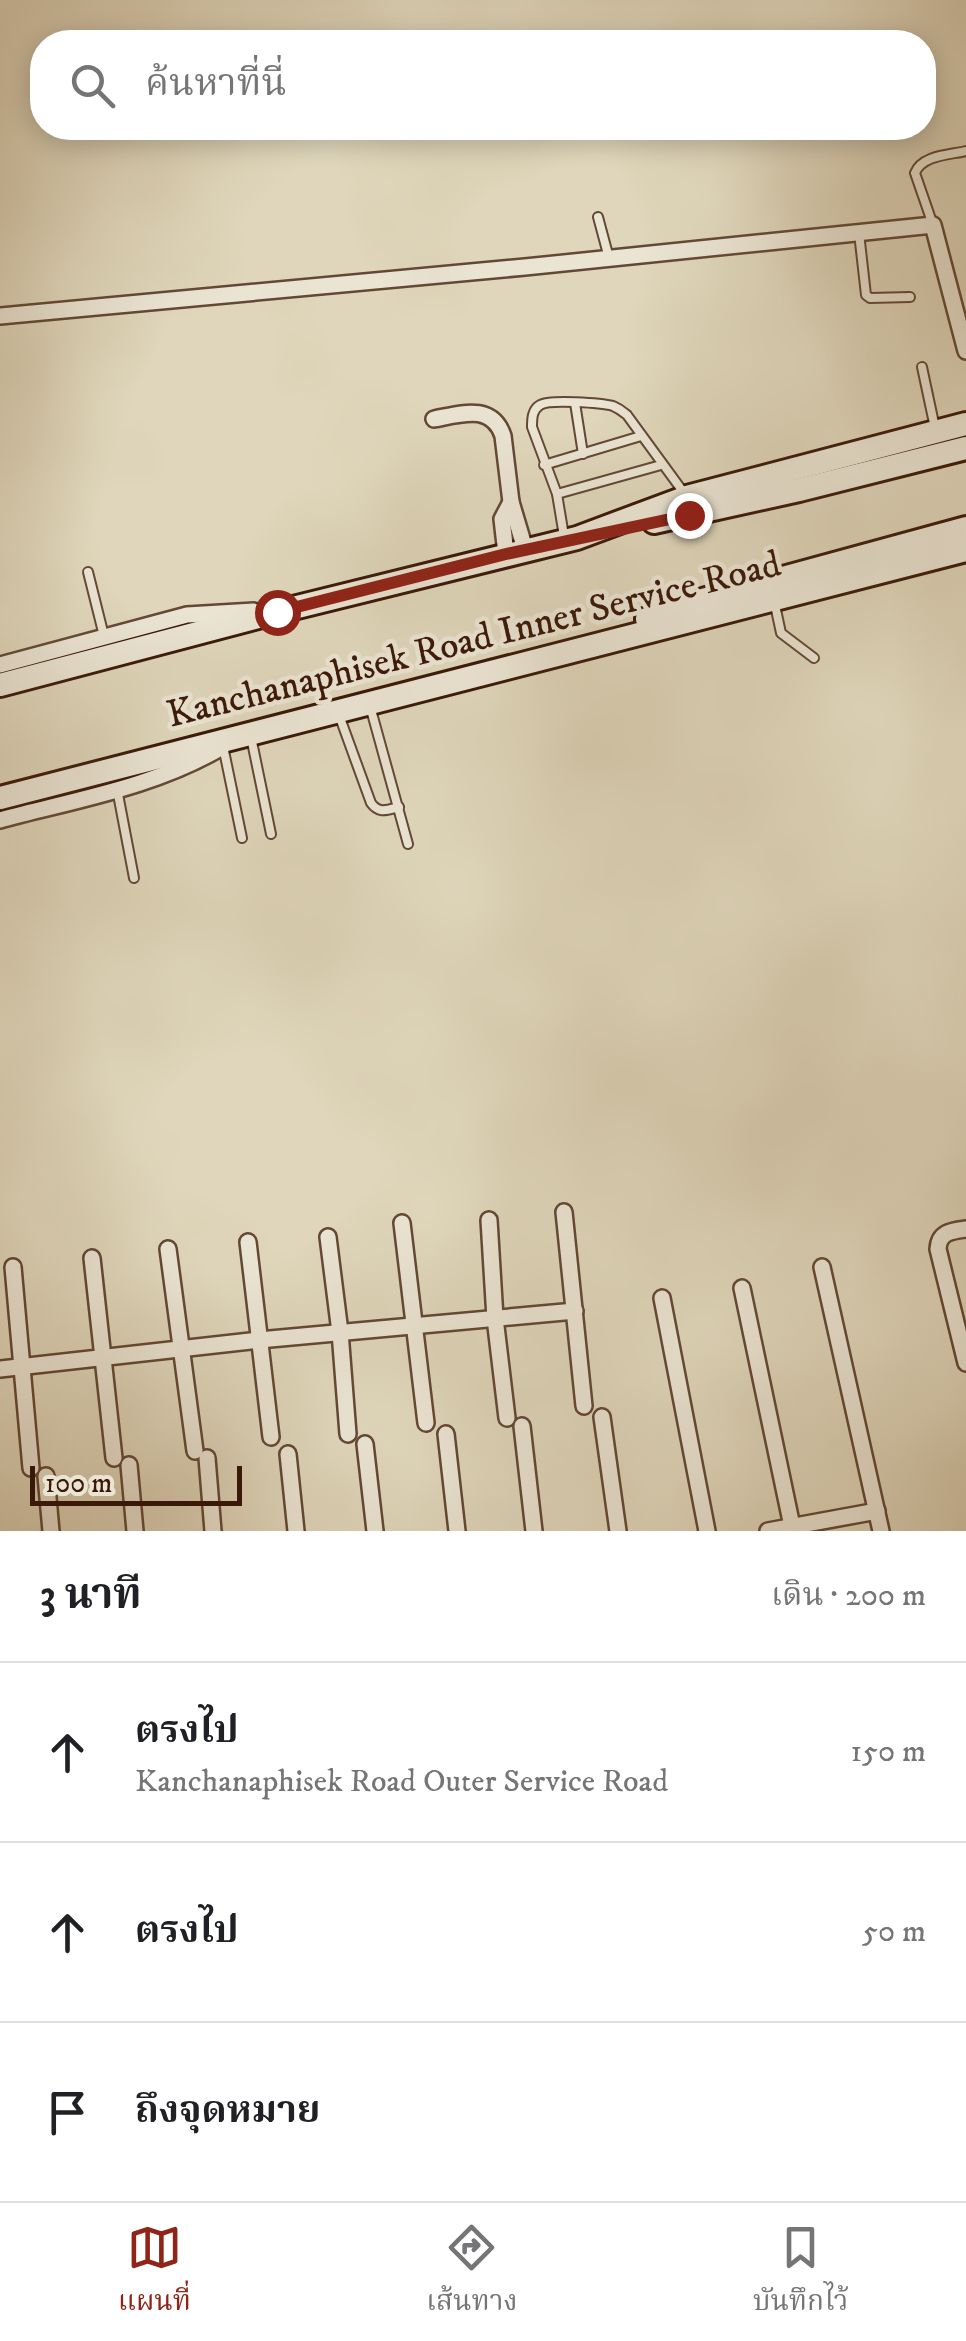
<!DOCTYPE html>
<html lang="th">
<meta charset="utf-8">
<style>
:root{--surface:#fff;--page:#f6f6f6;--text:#202124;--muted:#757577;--line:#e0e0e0;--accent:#8f2418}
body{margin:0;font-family:"IM FELL DW Pica","Noto Serif Thai",serif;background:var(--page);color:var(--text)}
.scale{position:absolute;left:30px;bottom:25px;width:212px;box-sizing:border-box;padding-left:10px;border:5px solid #3b1908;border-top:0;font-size:28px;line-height:35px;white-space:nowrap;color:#3b1908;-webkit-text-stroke:8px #eae4d3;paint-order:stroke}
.stop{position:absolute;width:30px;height:30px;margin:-22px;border:8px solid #8f2418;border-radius:50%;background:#fff}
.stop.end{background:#8f2418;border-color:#fff;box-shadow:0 2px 10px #0008}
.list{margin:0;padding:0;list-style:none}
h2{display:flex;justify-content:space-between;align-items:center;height:130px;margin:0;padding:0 40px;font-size:42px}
h2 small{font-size:32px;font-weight:400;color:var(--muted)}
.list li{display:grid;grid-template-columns:65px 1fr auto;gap:30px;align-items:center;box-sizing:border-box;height:180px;padding:0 40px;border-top:2px solid var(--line)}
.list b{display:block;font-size:38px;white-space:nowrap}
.list p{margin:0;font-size:32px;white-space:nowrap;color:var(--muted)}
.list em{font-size:32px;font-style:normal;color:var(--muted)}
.icon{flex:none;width:55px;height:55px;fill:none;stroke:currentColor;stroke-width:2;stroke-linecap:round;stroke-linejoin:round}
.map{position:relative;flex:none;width:966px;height:1531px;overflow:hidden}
.search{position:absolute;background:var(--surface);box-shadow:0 5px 25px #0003;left:30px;right:30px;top:30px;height:110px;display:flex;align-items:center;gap:25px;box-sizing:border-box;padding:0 35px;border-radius:40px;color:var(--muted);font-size:38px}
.sheet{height:670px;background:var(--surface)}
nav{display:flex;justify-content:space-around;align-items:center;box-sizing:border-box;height:140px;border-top:2px solid var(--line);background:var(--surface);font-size:28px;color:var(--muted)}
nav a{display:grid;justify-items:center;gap:5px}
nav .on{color:var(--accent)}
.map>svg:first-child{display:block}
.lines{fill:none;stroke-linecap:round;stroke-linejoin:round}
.service-casing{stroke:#644835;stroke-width:12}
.minor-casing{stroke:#644835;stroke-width:20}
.secondary-casing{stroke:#3b1908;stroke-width:28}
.service{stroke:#eae4d3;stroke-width:8}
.minor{stroke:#eae4d3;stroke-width:15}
.secondary{stroke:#eae4d3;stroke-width:22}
.route{stroke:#8f2418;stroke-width:12}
.labels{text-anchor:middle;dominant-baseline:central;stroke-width:9;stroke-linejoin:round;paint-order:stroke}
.street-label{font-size:38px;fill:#3b1908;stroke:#eae4d3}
</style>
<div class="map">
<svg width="966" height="1531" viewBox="0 0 966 1531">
<rect width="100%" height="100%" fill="#dfd6bb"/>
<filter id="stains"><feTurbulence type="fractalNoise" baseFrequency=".002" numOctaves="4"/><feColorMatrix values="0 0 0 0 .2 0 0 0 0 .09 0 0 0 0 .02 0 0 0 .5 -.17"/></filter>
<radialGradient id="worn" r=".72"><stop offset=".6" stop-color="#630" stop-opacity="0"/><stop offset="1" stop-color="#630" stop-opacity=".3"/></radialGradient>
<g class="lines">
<g class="service-casing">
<g id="service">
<polyline points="598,217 609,258"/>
<path d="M933,225L915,173C922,155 949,155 966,151"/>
<polyline points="859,233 866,295 870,298 910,297"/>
<polyline points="922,367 935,428"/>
<polyline points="575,403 583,454"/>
<polyline points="544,465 641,436"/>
<polyline points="557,494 661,465"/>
<path d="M564,536L557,494L532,427C532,419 532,410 540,405C549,399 602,403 613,406C620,409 622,411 627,415L684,493"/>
<polyline points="88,572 104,636"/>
<polyline points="775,605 781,633 814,658"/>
<polyline points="370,706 408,844"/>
<path d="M339,715L371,803C379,814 387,810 399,807"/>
<polyline points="251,737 271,834"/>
<polyline points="223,746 242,838"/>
<polyline points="117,789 134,878"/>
</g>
</g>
<g class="minor-casing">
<g id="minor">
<polyline points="0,316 525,267 933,225 966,351"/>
<path d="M434,419C461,414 492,403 503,436L511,502L525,549"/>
<polyline points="506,554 502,519 511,502"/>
<polyline points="0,665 187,615 254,611"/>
<path d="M0,820C74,800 155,787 222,747"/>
<polyline points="564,1212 584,1406"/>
<polyline points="489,1220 495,1318 507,1418"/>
<polyline points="402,1223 426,1423"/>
<path d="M966,1229C951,1231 939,1232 938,1249L966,1363"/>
<polyline points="328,1237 340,1332 348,1434"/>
<polyline points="248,1242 271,1437"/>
<polyline points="168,1249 195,1451"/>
<polyline points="92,1258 114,1458"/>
<polyline points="13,1267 31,1468"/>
<polyline points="822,1267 881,1531"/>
<polyline points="742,1288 793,1531"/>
<polyline points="662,1298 707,1531"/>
<polyline points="0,1369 259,1340 575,1311"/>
<polyline points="602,1417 618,1531"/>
<polyline points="522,1426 534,1531"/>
<polyline points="446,1434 457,1531"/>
<polyline points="365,1444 375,1531"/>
<polyline points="288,1454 296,1531"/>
<polyline points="207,1458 213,1531"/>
<polyline points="129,1465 135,1531"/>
<polyline points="46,1476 51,1531"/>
<polyline points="768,1531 877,1511"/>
</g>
</g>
<g class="secondary-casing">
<g id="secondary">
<polyline points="654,522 799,490 966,448"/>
<polyline points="647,619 706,599 966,528"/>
<polyline points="0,685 277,612 577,538 687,497 966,424"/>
<polyline points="0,798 966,550"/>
</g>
</g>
<use href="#service" class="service"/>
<use href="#minor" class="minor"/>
<use href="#secondary" class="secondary"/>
</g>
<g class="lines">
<polyline class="route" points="277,612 506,554 689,515"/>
</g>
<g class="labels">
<g class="street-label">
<text transform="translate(474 640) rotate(-14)">Kanchanaphisek Road Inner Service Road</text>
</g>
</g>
<rect width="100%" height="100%" filter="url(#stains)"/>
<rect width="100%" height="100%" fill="url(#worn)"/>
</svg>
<div class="scale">100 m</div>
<div class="stop" style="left:277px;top:612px"></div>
<div class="stop end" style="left:689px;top:515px"></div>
<div class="search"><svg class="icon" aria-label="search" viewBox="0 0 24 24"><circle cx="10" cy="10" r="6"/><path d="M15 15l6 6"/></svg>ค้นหาที่นี่</div>
</div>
<section class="sheet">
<h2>3 นาที<small>เดิน · 200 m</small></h2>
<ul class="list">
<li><svg class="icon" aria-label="ahead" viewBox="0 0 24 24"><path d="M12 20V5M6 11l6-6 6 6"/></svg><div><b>ตรงไป</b><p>Kanchanaphisek Road Outer Service Road</p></div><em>150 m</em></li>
<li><svg class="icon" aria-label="ahead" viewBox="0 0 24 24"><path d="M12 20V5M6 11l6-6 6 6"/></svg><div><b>ตรงไป</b></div><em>50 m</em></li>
<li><svg class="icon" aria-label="arrive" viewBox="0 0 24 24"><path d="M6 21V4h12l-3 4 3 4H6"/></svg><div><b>ถึงจุดหมาย</b></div></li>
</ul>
</section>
<nav>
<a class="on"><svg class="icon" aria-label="map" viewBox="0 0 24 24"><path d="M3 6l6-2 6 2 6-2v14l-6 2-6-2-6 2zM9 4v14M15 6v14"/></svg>แผนที่</a>
<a><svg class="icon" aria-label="directions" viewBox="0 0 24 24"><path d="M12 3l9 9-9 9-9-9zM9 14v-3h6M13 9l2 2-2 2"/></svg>เส้นทาง</a>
<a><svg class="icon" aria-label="saved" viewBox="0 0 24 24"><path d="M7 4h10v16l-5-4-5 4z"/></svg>บันทึกไว้</a>
</nav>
